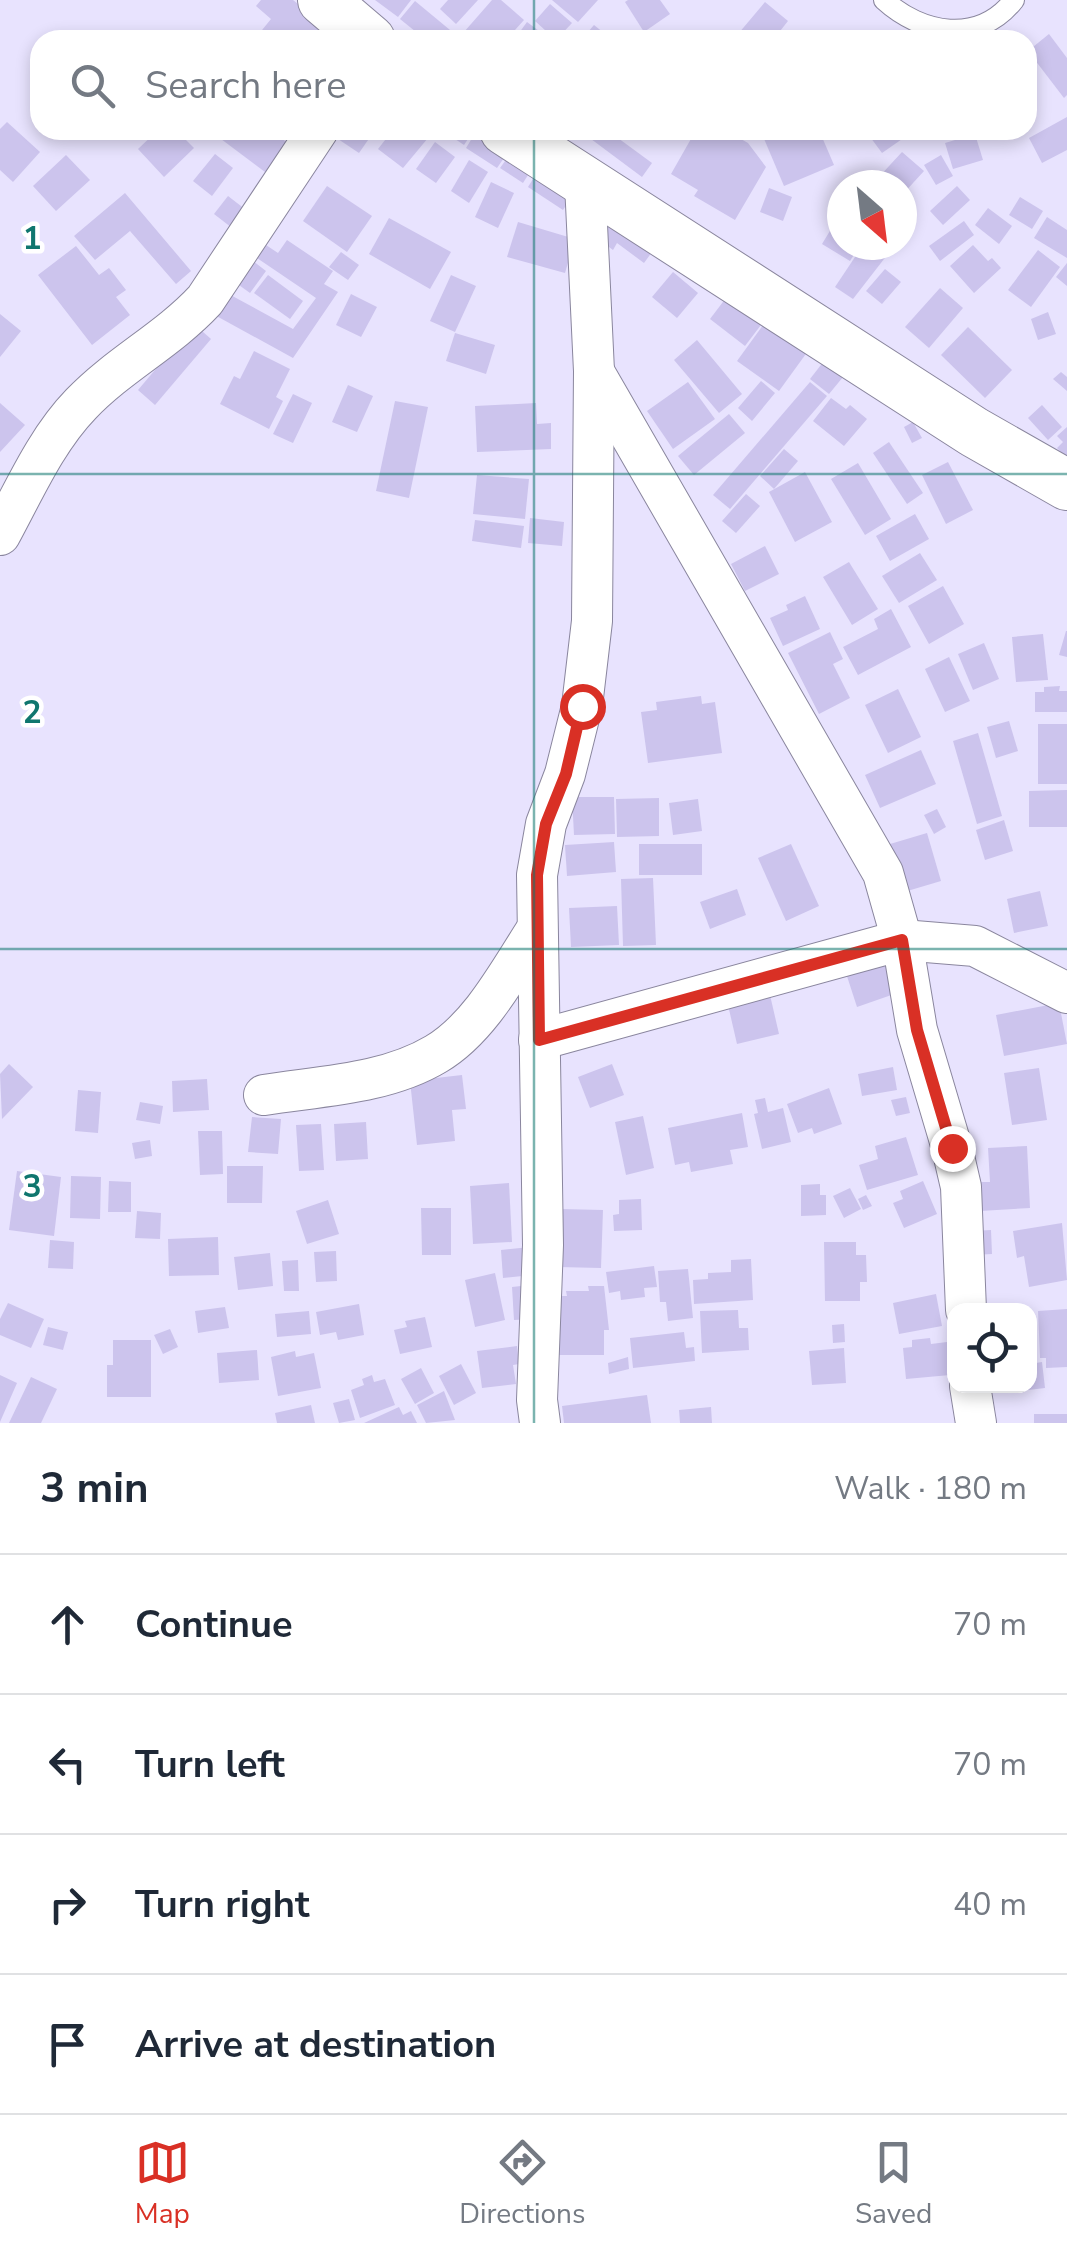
<!DOCTYPE html>
<meta charset="utf-8">
<style>
:root{--surface:#fff;--page:#f2f2f3;--text:#1f2937;--muted:#747a83;--line:#e0e1e3;--accent:#d93025}
body{margin:0;font-family:"Nunito Sans",sans-serif;background:var(--page);color:var(--text)}
.controls{position:absolute;right:30px;bottom:30px;display:grid;overflow:hidden;border-radius:20px;box-shadow:0 5px 15px #0003}
.controls button{width:90px;height:90px;display:grid;place-items:center;padding:0;border:0;border-bottom:2px solid var(--line);background:var(--surface);color:var(--text);font:50px sans-serif}
.compass{position:absolute;left:827px;top:170px;width:90px;height:90px;border-radius:50%;background:var(--surface);box-shadow:0 5px 15px #0003;rotate:152deg}
.stop{position:absolute;width:30px;height:30px;margin:-22px;border:8px solid #d93025;border-radius:50%;background:#fff}
.stop.end{background:#d93025;border-color:#fff;box-shadow:0 2px 10px #0008}
.list{margin:0;padding:0;list-style:none}
h2{display:flex;justify-content:space-between;align-items:center;height:130px;margin:0;padding:0 40px;font-size:42px}
h2 small{font-size:32px;font-weight:400;color:var(--muted)}
.list li{display:grid;grid-template-columns:65px 1fr auto;gap:30px;align-items:center;box-sizing:border-box;height:140px;padding:0 40px;border-top:2px solid var(--line)}
.list b{display:block;font-size:38px;white-space:nowrap}
.list em{font-size:32px;font-style:normal;color:var(--muted)}
.icon{flex:none;width:55px;height:55px;fill:none;stroke:currentColor;stroke-width:2;stroke-linecap:round;stroke-linejoin:round}
.map{position:relative;flex:none;width:1067px;height:1423px;overflow:hidden}
.search{position:absolute;background:var(--surface);box-shadow:0 5px 15px #0003;left:30px;right:30px;top:30px;height:110px;display:flex;align-items:center;gap:25px;box-sizing:border-box;padding:0 35px;border-radius:30px;color:var(--muted);font-size:38px}
.sheet{height:690px;background:var(--surface)}
nav{display:flex;justify-content:space-around;align-items:center;box-sizing:border-box;height:140px;border-top:2px solid var(--line);background:var(--surface);font-size:28px;color:var(--muted)}
nav a{display:grid;justify-items:center;gap:5px}
nav .on{color:var(--accent)}
.map>svg:first-child{display:block}
.building{fill:#ccc4ed}
.lines{fill:none;stroke-linecap:round;stroke-linejoin:round}
.service-casing{stroke:#8a869e;stroke-width:22}
.minor-casing{stroke:#8a869e;stroke-width:42}
.tertiary-casing{stroke:#8a869e;stroke-width:52}
.service{stroke:#fff;stroke-width:20}
.minor{stroke:#fff;stroke-width:40}
.tertiary{stroke:#fff;stroke-width:50}
.route{stroke:#d93025;stroke-width:12}
.grid{fill:none;stroke:#0f766e;stroke-width:2.5;stroke-opacity:0.55}
.grid-label{font-size:32px;text-anchor:middle;font-weight:bold;fill:#0f766e;stroke:#fff;stroke-width:9;stroke-linejoin:round;paint-order:stroke}
</style>
<div class="map">
<svg width="1067" height="1423" viewBox="0 0 1067 1423">
<rect width="100%" height="100%" fill="#e8e3fe"/>
<g class="building">
<polygon points="261,0 293,0 334,33 350,40 254,40 271,19 256,6"/>
<polygon points="375,0 411,0 398,17"/>
<polygon points="448,0 478,0 456,24 440,9"/>
<polygon points="492,0 501,0 524,20 506,40 457,40"/>
<polygon points="552,0 598,0 578,22"/>
<polygon points="628,0 660,0 670,14 644,32 625,2"/>
<polygon points="415,1 450,30 442,40 426,40 400,19"/>
<polygon points="765,2 788,21 773,40 733,40"/>
<polygon points="550,4 572,23 556,40 535,21"/>
<polygon points="527,22 551,40 514,40"/>
<polygon points="594,25 609,37 607,40 581,40"/>
<polygon points="1049,34 1067,58 1067,95 1064,98 1028,51"/>
<polygon points="1067,117 1067,150 1042,163 1029,138"/>
<polygon points="7,122 40,152 13,182 0,170 0,129"/>
<polygon points="158,130 176,130 194,148 164,177 138,149"/>
<polygon points="209,130 271,130 299,152 277,181"/>
<polygon points="335,130 375,130 359,153 332,135"/>
<polygon points="393,130 418,130 428,138 403,168 378,149"/>
<polygon points="448,130 474,130 464,145 446,133"/>
<polygon points="477,130 489,138 513,145 497,168 466,148"/>
<polygon points="592,130 607,130 652,163 642,177 587,136"/>
<polygon points="696,130 725,130 748,143 766,167 735,220 694,196 698,190 671,174"/>
<polygon points="771,130 819,130 834,165 784,186 762,134"/>
<polygon points="865,130 915,130 882,153"/>
<polygon points="975,134 983,160 953,169 945,143"/>
<polygon points="435,142 455,157 436,183 416,169"/>
<polygon points="513,150 535,164 523,183 500,168"/>
<polygon points="902,152 924,171 902,195 902,185 886,185 878,178"/>
<polygon points="215,154 233,168 212,196 193,181"/>
<polygon points="66,155 90,180 56,211 33,186"/>
<polygon points="941,155 953,176 936,185 924,165"/>
<polygon points="469,160 488,172 469,203 451,191"/>
<polygon points="541,166 573,195 563,210 528,187"/>
<polygon points="491,182 514,193 498,228 475,217"/>
<polygon points="327,186 372,216 347,252 303,221"/>
<polygon points="957,186 970,200 943,225 930,211"/>
<polygon points="769,188 792,197 783,221 760,212"/>
<polygon points="125,193 191,271 176,284 130,231 95,260 74,236"/>
<polygon points="228,196 250,213 236,231 214,214"/>
<polygon points="1020,197 1043,211 1032,229 1009,215"/>
<polygon points="902,205 914,214 902,229"/>
<polygon points="988,208 1012,226 999,244 975,225"/>
<polygon points="842,211 842,245 860,245 850,261 822,244"/>
<polygon points="1047,217 1067,230 1067,258 1034,238"/>
<polygon points="389,218 451,252 430,289 369,254"/>
<polygon points="609,220 652,252 644,263 617,243 613,250 597,238"/>
<polygon points="964,221 974,235 940,261 929,246"/>
<polygon points="518,222 575,239 565,273 507,257"/>
<polygon points="287,240 333,271 324,284 338,292 293,358 211,313 225,292 293,329 316,298 251,254 260,241 278,253"/>
<polygon points="863,245 884,245 891,250 853,299 835,287"/>
<polygon points="973,245 988,261 992,258 1001,268 974,293 950,266"/>
<polygon points="76,246 99,275 109,268 126,290 116,297 130,315 92,345 38,275"/>
<polygon points="1038,250 1060,267 1031,307 1008,290"/>
<polygon points="341,252 359,265 348,280 329,267"/>
<polygon points="248,257 266,271 250,293 232,280"/>
<polygon points="1067,263 1067,286 1056,277"/>
<polygon points="885,269 901,282 882,304 866,291"/>
<polygon points="673,272 698,293 677,318 652,297"/>
<polygon points="268,275 303,301 290,319 254,293"/>
<polygon points="451,275 476,286 455,332 430,321"/>
<polygon points="940,288 963,308 929,348 905,327"/>
<polygon points="732,290 767,317 745,346 710,319"/>
<polygon points="351,294 377,307 361,337 336,325"/>
<polygon points="774,310 816,340 779,391 737,361"/>
<polygon points="1048,312 1056,334 1038,340 1031,319"/>
<polygon points="0,314 21,331 0,357"/>
<polygon points="194,324 211,339 155,405 138,390"/>
<polygon points="968,327 1012,370 985,398 941,355"/>
<polygon points="455,333 495,345 486,374 446,361"/>
<polygon points="697,340 742,394 719,413 674,360"/>
<polygon points="254,351 290,369 276,397 283,401 269,429 220,404 234,376 240,379"/>
<polygon points="824,361 843,377 829,394 810,379"/>
<polygon points="1061,372 1067,377 1067,391 1053,379"/>
<polygon points="761,381 775,393 752,421 738,408"/>
<polygon points="688,382 715,419 673,449 647,411"/>
<polygon points="810,382 827,396 730,509 713,495"/>
<polygon points="348,385 373,396 357,432 332,422"/>
<polygon points="293,394 312,403 293,443 273,434"/>
<polygon points="831,398 846,409 850,405 867,419 844,446 813,421"/>
<polygon points="395,401 428,407 409,498 376,491"/>
<polygon points="0,403 25,425 0,452"/>
<polygon points="536,403 537,424 551,423 551,449 477,452 475,406"/>
<polygon points="1042,405 1062,427 1048,440 1028,418"/>
<polygon points="729,414 745,433 694,475 678,456"/>
<polygon points="913,422 922,438 912,443 904,427"/>
<polygon points="1067,427 1067,459 1057,448 1063,442 1057,436"/>
<polygon points="889,442 923,493 907,504 873,453"/>
<polygon points="784,449 798,461 774,489 760,476"/>
<polygon points="948,462 973,510 946,524 922,475"/>
<polygon points="858,463 891,519 865,535 831,479"/>
<polygon points="805,472 832,522 795,542 769,492"/>
<polygon points="477,475 529,479 525,519 473,514"/>
<polygon points="746,494 760,506 736,533 722,521"/>
<polygon points="915,514 929,539 890,561 876,536"/>
<polygon points="530,518 564,522 562,546 528,543"/>
<polygon points="475,520 524,526 521,548 472,541"/>
<polygon points="765,546 779,574 745,591 731,564"/>
<polygon points="920,553 937,580 899,603 882,576"/>
<polygon points="849,562 878,609 852,625 823,577"/>
<polygon points="943,586 964,624 929,644 908,606"/>
<polygon points="805,596 820,629 783,646 770,618 788,610 786,605"/>
<polygon points="891,609 911,647 858,675 843,647 878,629 874,619"/>
<polygon points="1066,631 1067,631 1067,657 1059,655"/>
<polygon points="830,632 843,659 833,664 850,698 819,714 788,653"/>
<polygon points="1043,634 1048,680 1016,682 1012,637"/>
<polygon points="984,643 999,679 973,690 958,654"/>
<polygon points="949,657 970,701 945,712 925,669"/>
<polygon points="1060,686 1059,691 1067,691 1067,712 1035,712 1035,692 1044,692 1044,687"/>
<polygon points="898,689 921,737 888,753 865,705"/>
<polygon points="701,696 702,704 715,702 722,753 648,763 641,712 657,710 656,702"/>
<polygon points="1009,721 1018,751 996,758 987,727"/>
<rect x="1038" y="724" width="29" height="60"/>
<polygon points="978,733 1002,816 977,824 953,741"/>
<polygon points="921,750 936,784 880,808 865,775"/>
<polygon points="1067,790 1067,827 1029,827 1029,791"/>
<polygon points="572,797 614,797 615,834 574,835"/>
<polygon points="659,798 659,836 617,837 616,799"/>
<polygon points="698,799 702,831 673,835 669,803"/>
<polygon points="937,809 946,827 934,834 924,815"/>
<polygon points="1004,820 1013,851 985,860 976,830"/>
<polygon points="927,833 941,881 904,892 890,844"/>
<polygon points="614,842 616,872 567,876 565,845"/>
<rect x="639" y="844" width="63" height="31"/>
<polygon points="791,844 819,906 786,921 758,858"/>
<polygon points="653,878 656,945 623,946 621,879"/>
<polygon points="737,889 746,915 710,929 700,902"/>
<polygon points="1040,891 1048,926 1014,933 1007,899"/>
<polygon points="617,906 619,945 571,947 569,908"/>
<polygon points="887,953 900,992 857,1007 844,967"/>
<polygon points="770,995 779,1034 737,1044 728,1005"/>
<polygon points="1059,1003 1067,1044 1004,1056 996,1015"/>
<polygon points="9,1064 33,1087 2,1119 0,1074"/>
<polygon points="612,1064 624,1095 590,1108 578,1077"/>
<polygon points="893,1067 897,1090 862,1096 858,1074"/>
<polygon points="1039,1068 1047,1120 1012,1125 1004,1073"/>
<polygon points="462,1075 466,1109 452,1110 455,1141 417,1145 410,1081"/>
<polygon points="207,1079 209,1110 173,1112 172,1081"/>
<polygon points="829,1088 842,1124 814,1134 812,1128 798,1133 787,1104"/>
<polygon points="78,1090 101,1092 98,1133 75,1131"/>
<polygon points="906,1097 910,1113 896,1116 891,1100"/>
<polygon points="765,1098 768,1112 783,1108 791,1142 762,1149 754,1114 758,1113 755,1100"/>
<polygon points="140,1102 163,1106 160,1124 136,1120"/>
<polygon points="742,1113 748,1147 730,1150 733,1164 691,1172 689,1162 675,1165 668,1128"/>
<polygon points="643,1116 654,1168 626,1175 615,1122"/>
<polygon points="252,1117 281,1119 278,1154 248,1152"/>
<polygon points="366,1122 368,1159 336,1161 334,1124"/>
<polygon points="321,1124 324,1170 299,1171 296,1125"/>
<polygon points="198,1131 222,1131 223,1174 200,1175"/>
<polygon points="906,1137 918,1175 867,1190 859,1165 878,1159 875,1146"/>
<polygon points="150,1140 152,1156 135,1159 132,1143"/>
<polygon points="1027,1146 1030,1208 980,1211 978,1182 990,1182 988,1148"/>
<polygon points="227,1166 263,1166 262,1203 227,1203"/>
<polygon points="17,1171 61,1177 54,1236 9,1230"/>
<polygon points="71,1176 101,1177 100,1219 70,1218"/>
<polygon points="109,1181 131,1182 131,1212 108,1212"/>
<polygon points="923,1181 937,1214 904,1228 893,1203 903,1199 900,1191"/>
<polygon points="509,1183 512,1242 473,1244 470,1186"/>
<polygon points="820,1184 820,1195 826,1195 826,1215 801,1216 801,1185"/>
<polygon points="850,1188 861,1209 844,1218 833,1196"/>
<polygon points="866,1195 872,1206 863,1210 858,1199"/>
<polygon points="641,1199 642,1230 614,1231 613,1215 619,1214 619,1200"/>
<polygon points="328,1200 339,1234 307,1244 296,1211"/>
<polygon points="421,1208 451,1208 451,1255 422,1255"/>
<polygon points="560,1209 603,1210 601,1268 558,1267"/>
<polygon points="137,1211 161,1213 160,1239 135,1238"/>
<polygon points="1062,1223 1067,1280 1029,1287 1024,1256 1017,1258 1013,1231"/>
<polygon points="991,1230 992,1254 974,1255 972,1231"/>
<polygon points="218,1237 219,1275 169,1276 168,1239"/>
<polygon points="50,1240 74,1242 73,1269 48,1268"/>
<polygon points="824,1242 856,1242 856,1255 866,1255 867,1282 860,1282 860,1301 825,1301"/>
<polygon points="530,1247 532,1275 503,1278 501,1250"/>
<polygon points="336,1251 337,1281 316,1282 314,1252"/>
<polygon points="270,1253 273,1286 238,1290 234,1257"/>
<polygon points="751,1259 753,1300 694,1304 693,1280 708,1279 708,1273 731,1272 731,1260"/>
<polygon points="298,1260 299,1291 284,1291 282,1261"/>
<polygon points="654,1266 657,1287 644,1288 645,1297 621,1300 620,1291 609,1293 606,1272"/>
<polygon points="688,1269 693,1318 668,1321 666,1302 660,1302 658,1271"/>
<polygon points="495,1273 505,1320 475,1327 465,1280"/>
<polygon points="530,1285 532,1319 514,1320 512,1287"/>
<polygon points="588,1286 604,1286 609,1330 604,1330 604,1355 556,1355 555,1296 567,1296 566,1291 589,1291"/>
<polygon points="936,1294 942,1326 899,1334 893,1303"/>
<polygon points="8,1303 44,1319 31,1348 0,1335 0,1319"/>
<polygon points="359,1304 364,1335 338,1340 336,1332 320,1335 316,1312"/>
<polygon points="225,1307 229,1328 198,1333 195,1311"/>
<polygon points="1067,1309 1067,1367 1046,1368 1046,1358 1040,1358 1038,1311"/>
<polygon points="738,1310 739,1328 748,1328 749,1350 702,1353 700,1311"/>
<polygon points="309,1311 311,1334 277,1337 275,1314"/>
<polygon points="425,1317 432,1347 400,1354 394,1330 407,1327 405,1321"/>
<polygon points="844,1324 845,1342 833,1343 832,1325"/>
<polygon points="48,1327 68,1332 63,1350 43,1345"/>
<polygon points="170,1329 178,1347 163,1354 154,1335"/>
<polygon points="684,1332 686,1348 694,1347 695,1361 633,1368 630,1338"/>
<polygon points="930,1338 931,1344 947,1342 950,1375 906,1379 903,1348 912,1347 912,1340"/>
<polygon points="113,1340 151,1340 151,1397 107,1397 107,1365 113,1365"/>
<polygon points="517,1346 519,1364 513,1365 516,1384 482,1388 477,1351"/>
<polygon points="844,1348 846,1383 812,1385 809,1351"/>
<polygon points="257,1350 259,1380 219,1383 217,1353"/>
<polygon points="295,1351 296,1357 314,1353 321,1388 278,1396 271,1357"/>
<polygon points="628,1357 629,1369 609,1374 608,1363"/>
<polygon points="1042,1362 1045,1388 1011,1392 1011,1386 1030,1386 1030,1364"/>
<polygon points="461,1364 476,1393 454,1405 439,1376"/>
<polygon points="421,1368 434,1393 415,1404 401,1379"/>
<polygon points="0,1375 17,1383 0,1422"/>
<polygon points="372,1375 374,1382 385,1379 395,1405 360,1418 351,1390 364,1385 362,1379"/>
<polygon points="31,1377 57,1389 41,1423 9,1423"/>
<polygon points="444,1391 455,1420 426,1423 417,1405"/>
<polygon points="647,1395 651,1423 564,1423 562,1406"/>
<polygon points="349,1399 355,1420 339,1423 333,1403"/>
<polygon points="311,1405 315,1423 277,1423 275,1413"/>
<polygon points="399,1407 403,1415 411,1411 417,1423 364,1423"/>
<polygon points="711,1407 712,1423 680,1423 679,1410"/>
<rect x="1034" y="1414" width="33" height="9"/>
</g>
<g class="lines">
<g class="service-casing">
<path id="service" d="M884,0C921,34 979,45 1014,0"/>
</g>
<g class="minor-casing">
<g id="minor">
<polyline points="594,372 883,873 902,940 917,1030 952,1148 961,1187 966,1310"/>
<path d="M0,535C24,491 46,440 81,404C118,365 168,340 205,300L318,130"/>
<polyline points="539,1040 902,940 975,946 1067,993"/>
<path d="M264,1095C321,1086 386,1084 436,1054C480,1028 509,972 537,929"/>
<polyline points="970,1386 976,1423"/>
<polyline points="540,1423 537,1400 543,1245 537,875 546,824 565,774 582,706 592,621 594,371 585,183"/>
</g>
</g>
<g class="tertiary-casing">
<g id="tertiary">
<polyline points="323,0 370,40"/>
<polyline points="505,130 974,432 1067,485"/>
</g>
</g>
<use href="#service" class="service"/>
<use href="#minor" class="minor"/>
<use href="#tertiary" class="tertiary"/>
</g>
<g class="lines">
<polyline class="route" points="582,706 566,774 546,824 537,875 539,1040 902,940 917,1030 952,1148"/>
</g>
<path class="grid" d="M534,0V40M534,130V1423M0,474H1067M0,949H1067"/>
<g class="grid-label">
<text x="32" y="249">1</text>
<text x="32" y="723">2</text>
<text x="32" y="1197">3</text>
</g>
</svg>
<div class="controls">
<button><svg class="icon" aria-label="locate" viewBox="0 0 24 24"><circle cx="12" cy="12" r="6"/><path d="M12 2v4M12 18v4M2 12h4M18 12h4"/></svg></button>
</div>
<svg class="compass" viewBox="-18 -18 36 36"><path d="M0-13l5 13h-10z" fill="#e53935"/><path d="M0 13l5-13h-10z" fill="#747a83"/></svg>
<div class="stop" style="left:582px;top:706px"></div>
<div class="stop end" style="left:952px;top:1148px"></div>
<div class="search"><svg class="icon" aria-label="search" viewBox="0 0 24 24"><circle cx="10" cy="10" r="6"/><path d="M15 15l6 6"/></svg>Search here</div>
</div>
<section class="sheet">
<h2>3 min<small>Walk · 180 m</small></h2>
<ul class="list">
<li><svg class="icon" aria-label="ahead" viewBox="0 0 24 24"><path d="M12 20V5M6 11l6-6 6 6"/></svg><div><b>Continue</b></div><em>70 m</em></li>
<li><svg class="icon" aria-label="left" viewBox="0 0 24 24"><path d="M17 20v-9H6M10 6l-5 5 5 5"/></svg><div><b>Turn left</b></div><em>70 m</em></li>
<li><svg class="icon" aria-label="right" viewBox="0 0 24 24"><path d="M7 20v-9h11M14 6l5 5-5 5"/></svg><div><b>Turn right</b></div><em>40 m</em></li>
<li><svg class="icon" aria-label="arrive" viewBox="0 0 24 24"><path d="M6 21V4h12l-3 4 3 4H6"/></svg><div><b>Arrive at destination</b></div></li>
</ul>
</section>
<nav>
<a class="on"><svg class="icon" aria-label="map" viewBox="0 0 24 24"><path d="M3 6l6-2 6 2 6-2v14l-6 2-6-2-6 2zM9 4v14M15 6v14"/></svg>Map</a>
<a><svg class="icon" aria-label="directions" viewBox="0 0 24 24"><path d="M12 3l9 9-9 9-9-9zM9 14v-3h6M13 9l2 2-2 2"/></svg>Directions</a>
<a><svg class="icon" aria-label="saved" viewBox="0 0 24 24"><path d="M7 4h10v16l-5-4-5 4z"/></svg>Saved</a>
</nav>
